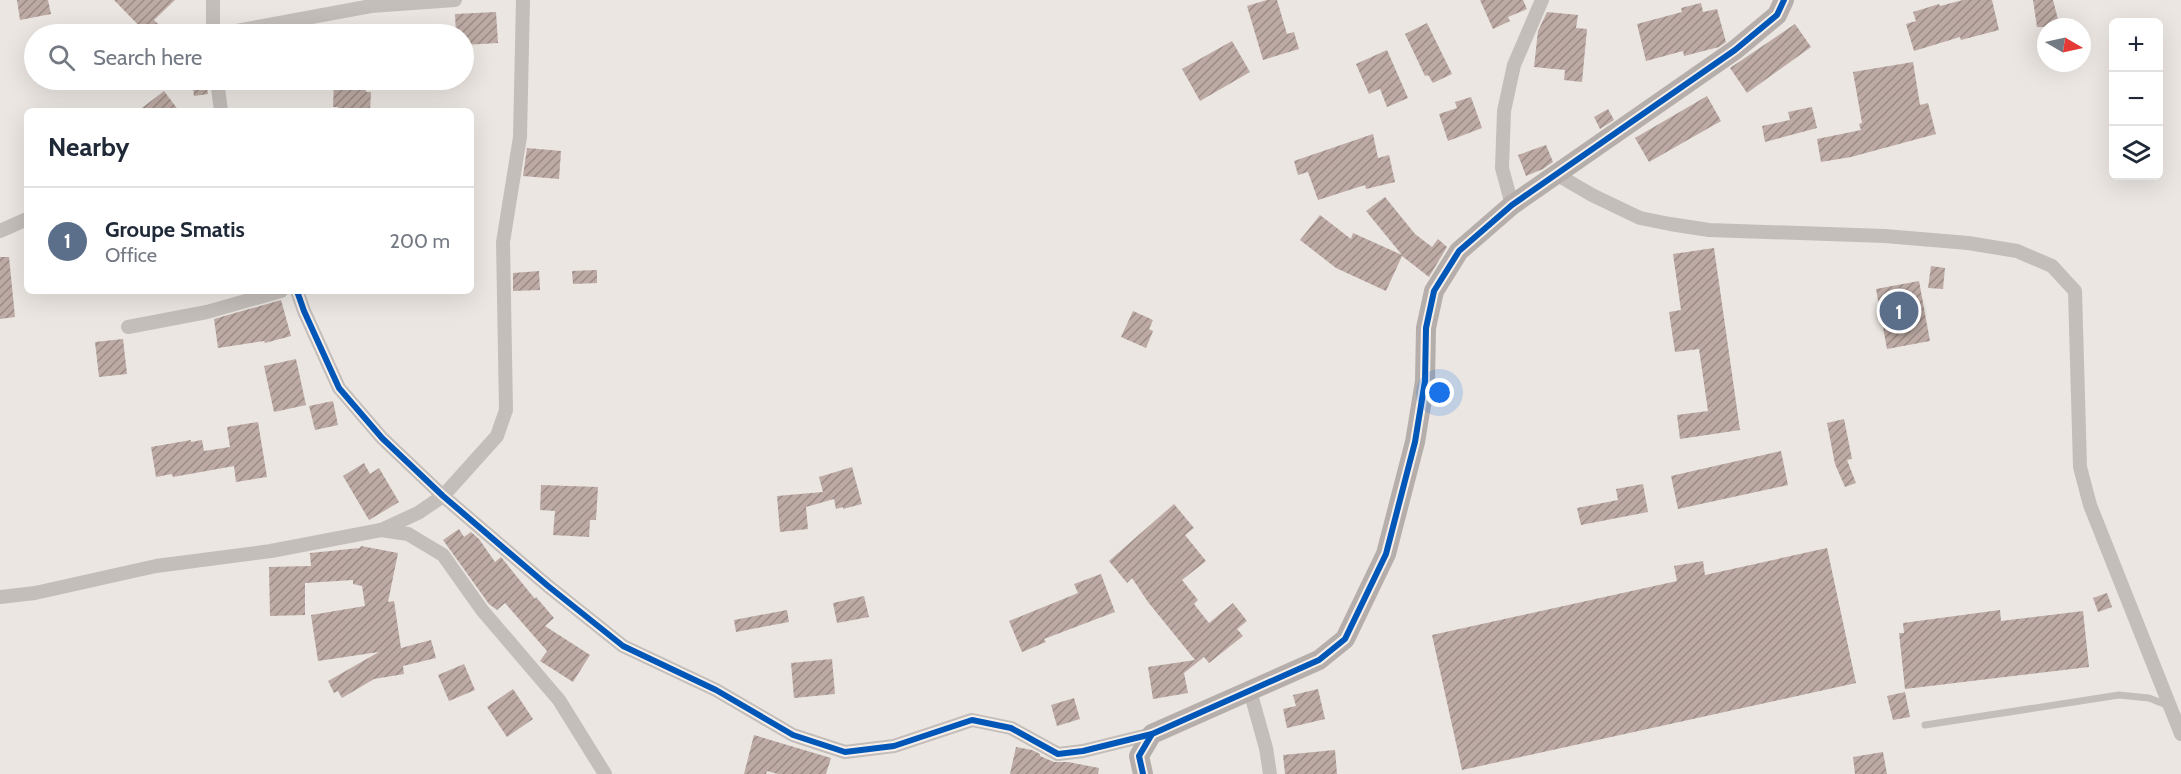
<!DOCTYPE html>
<meta charset="utf-8">
<style>
:root{--surface:#fff;--page:#f2f2f3;--text:#1f2937;--muted:#747a83;--line:#e0e1e3;--accent:#7c3aed}
body{margin:0;font-family:Cabin,sans-serif;background:var(--page);color:var(--text)}
.controls{position:absolute;right:18px;top:18px;display:grid;overflow:hidden;border-radius:9px;box-shadow:0 6px 24px #0002}
.controls button{width:54px;height:54px;display:grid;place-items:center;padding:0;border:0;border-bottom:2px solid var(--line);background:var(--surface);color:var(--text);font:30px sans-serif}
.compass{position:absolute;left:2037px;top:18px;width:54px;height:54px;border-radius:50%;background:var(--surface);box-shadow:0 6px 24px #0002;rotate:99deg}
.you{position:absolute;left:1440px;top:393px;width:21px;height:21px;margin:-15px;border:4px solid #fff;border-radius:50%;background:#1a73e8;box-shadow:0 0 0 9px #1a73e833}
.badge{display:grid;place-items:center;width:39px;height:39px;border-radius:50%;background:var(--accent);color:#fff;font-size:20px;font-weight:700}
.pin{position:absolute;translate:-50% -50%;border:3px solid #fff;box-shadow:0 2px 6px #0006}
.list{margin:0;padding:0;list-style:none}
h2{display:flex;justify-content:space-between;align-items:center;height:78px;margin:0;padding:0 24px;font-size:26px}
h2 small{font-size:20px;font-weight:400;color:var(--muted)}
.list li{display:grid;grid-template-columns:39px 1fr auto;gap:18px;align-items:center;box-sizing:border-box;height:108px;padding:0 24px;border-top:2px solid var(--line)}
.list b{display:block;font-size:22px;white-space:nowrap}
.list p{margin:0;font-size:20px;white-space:nowrap;color:var(--muted)}
.list em{font-size:20px;font-style:normal;color:var(--muted)}
.icon{flex:none;width:33px;height:33px;fill:none;stroke:currentColor;stroke-width:2;stroke-linecap:round;stroke-linejoin:round}
.map{position:relative;flex:none;width:2181px;height:774px;overflow:hidden}
.search{position:absolute;background:var(--surface);box-shadow:0 6px 24px #0002;left:24px;top:24px;width:450px;height:66px;display:flex;align-items:center;gap:15px;box-sizing:border-box;padding:0 21px;border-radius:33px;color:var(--muted);font-size:22px}
.panel{position:absolute;background:var(--surface);box-shadow:0 6px 24px #0002;left:24px;top:108px;width:450px;height:186px;border-radius:9px}
.map>svg:first-child{display:block}
.building{fill:url(#building-hatch)}
.lines{fill:none;stroke-linecap:round;stroke-linejoin:round}
.lane{stroke:#c4beba;stroke-width:7}
.street{stroke:#c4beba;stroke-width:14}
.secondary{stroke:#b5aeab;stroke-width:20}
.cycleway-casing{stroke:#f7efe9;stroke-width:10}
.cycleway{stroke:#0057b8;stroke-width:6}
</style>
<div class="map">
<svg width="2181" height="774" viewBox="0 0 2181 774">
<defs>
<pattern id="building-hatch" width="6" height="6" patternUnits="userSpaceOnUse" patternTransform="scale(1.5)"><rect width="6" height="6" fill="#bdaaa4"/><path d="M-1 1l2-2M0 6l6-6M5 7l2-2" fill="none" stroke="#9a8b86"/></pattern>
</defs>
<rect width="100%" height="100%" fill="#ebe6e1"/>
<g class="building">
<polygon points="17,0 48,0 51,14 20,20"/>
<polygon points="114,0 175,0 154,20 161,27 153,34 147,34"/>
<polygon points="1267,0 1277,0 1287,34 1294,32 1299,49 1263,60 1247,6"/>
<polygon points="1480,0 1523,0 1527,9 1508,17 1510,21 1493,29"/>
<polygon points="1963,0 1992,0 1999,30 1961,40 1960,37 1914,51 1906,24 1916,21 1913,12 1939,4 1940,6"/>
<polygon points="2033,0 2053,0 2060,27 2037,27"/>
<polygon points="1701,3 1703,12 1717,9 1726,42 1719,47 1684,56 1683,51 1646,61 1637,24 1682,12 1681,8"/>
<polygon points="496,12 498,43 464,45 464,34 456,34 455,14"/>
<polygon points="1547,12 1578,15 1576,28 1587,29 1582,82 1564,80 1565,70 1534,67 1538,31"/>
<polygon points="1427,23 1452,74 1433,83 1428,75 1425,76 1405,34"/>
<polygon points="1795,24 1811,47 1747,93 1730,68"/>
<polygon points="1232,41 1250,72 1200,101 1182,69"/>
<polygon points="1387,50 1408,98 1387,107 1380,89 1369,94 1356,64"/>
<polygon points="1913,62 1920,105 1928,103 1936,134 1851,157 1821,162 1817,139 1861,130 1859,124 1862,123 1853,72"/>
<polygon points="192,80 206,80 208,94 194,96"/>
<polygon points="334,80 365,80 366,92 371,92 370,111 338,111 338,107 333,107"/>
<polygon points="164,91 179,111 138,111"/>
<polygon points="1707,96 1721,121 1649,162 1635,138"/>
<polygon points="1471,97 1482,128 1448,141 1439,114 1457,108 1455,102"/>
<polygon points="1812,107 1817,128 1765,142 1762,126 1790,120 1788,112"/>
<polygon points="1608,109 1614,120 1600,129 1594,117"/>
<polygon points="1373,134 1378,158 1389,155 1395,182 1366,189 1365,185 1318,200 1308,172 1298,175 1294,161"/>
<polygon points="1546,145 1553,162 1543,169 1526,176 1518,155"/>
<polygon points="527,148 561,151 559,179 523,176"/>
<polygon points="1385,197 1415,234 1432,247 1438,239 1447,247 1429,277 1402,256 1386,291 1336,268 1300,240 1320,215 1351,239 1353,233 1402,255 1366,211"/>
<polygon points="1714,248 1740,430 1680,439 1677,415 1708,411 1699,349 1675,352 1669,312 1681,310 1673,254"/>
<polygon points="0,257 9,257 15,317 0,319"/>
<polygon points="1931,266 1945,268 1943,289 1928,288"/>
<polygon points="597,270 597,283 573,284 572,271"/>
<polygon points="539,271 540,290 513,291 513,273"/>
<polygon points="1919,281 1930,341 1887,349 1876,289"/>
<polygon points="281,300 291,336 265,343 264,341 218,348 214,319"/>
<polygon points="1133,311 1153,320 1149,329 1153,331 1146,348 1121,337"/>
<polygon points="123,339 127,374 99,377 95,342"/>
<polygon points="296,359 306,405 274,412 264,366"/>
<polygon points="333,401 338,425 315,430 309,406"/>
<polygon points="1844,419 1852,459 1847,460 1856,483 1845,487 1835,464 1827,423"/>
<polygon points="258,422 267,477 236,482 234,466 173,477 172,474 156,477 151,447 191,440 191,442 202,440 204,451 230,447 227,427"/>
<polygon points="1781,451 1788,485 1678,509 1671,476"/>
<polygon points="364,463 370,474 379,468 399,502 369,520 343,476"/>
<polygon points="852,467 862,504 843,509 843,507 836,509 834,499 806,507 808,529 780,532 777,496 823,492 819,477"/>
<polygon points="1643,484 1648,512 1581,525 1577,508 1618,500 1616,489"/>
<polygon points="541,485 598,487 596,520 590,520 589,537 553,535 555,511 540,510"/>
<polygon points="1174,504 1194,528 1185,535 1206,561 1182,580 1198,600 1194,604 1209,623 1233,603 1247,621 1237,629 1243,636 1209,663 1204,657 1184,673 1188,693 1153,699 1148,667 1195,660 1148,602 1132,578 1127,583 1109,561"/>
<polygon points="459,529 464,537 471,532 479,539 495,562 501,557 535,599 536,597 554,618 545,626 590,655 573,682 540,661 547,651 505,603 497,610 489,604 443,540"/>
<polygon points="361,546 398,553 388,602 394,601 401,648 431,640 436,658 403,666 404,674 374,679 342,698 338,691 334,693 328,681 379,652 318,661 311,615 365,606 362,586 353,584 353,580 305,583 305,615 270,616 269,567 311,566 310,553 360,548"/>
<polygon points="1827,548 1856,683 1462,770 1432,635 1677,581 1674,566 1703,561 1705,575"/>
<polygon points="1101,574 1115,612 1044,639 1046,642 1022,652 1009,621 1078,593 1074,584"/>
<polygon points="2107,593 2112,607 2098,612 2093,598"/>
<polygon points="864,596 869,617 837,623 833,603"/>
<polygon points="787,610 789,622 736,632 734,620"/>
<polygon points="2000,610 2001,621 2083,611 2089,667 1905,689 1899,633 1904,633 1903,623"/>
<polygon points="832,659 835,694 794,698 791,663"/>
<polygon points="464,664 475,690 449,701 438,675"/>
<polygon points="513,689 533,719 507,737 487,707"/>
<polygon points="1318,689 1325,719 1287,728 1283,709 1296,706 1293,695"/>
<polygon points="1905,692 1910,717 1893,720 1887,696"/>
<polygon points="1074,698 1080,719 1057,726 1051,705"/>
<polygon points="754,735 831,758 826,774 778,774 767,771 766,774 744,774"/>
<polygon points="1016,747 1032,750 1040,754 1040,756 1054,762 1068,762 1099,768 1098,774 1010,774"/>
<polygon points="1335,750 1337,774 1285,774 1283,755"/>
<polygon points="1883,752 1887,774 1855,774 1853,757"/>
</g>
<g class="lines">
<polyline class="lane" points="1925,725 2119,695 2149,698 2169,706"/>
<g class="street">
<polyline points="213,34 213,0"/>
<polyline points="220,34 371,6 455,0"/>
<polyline points="217,80 221,111"/>
<polyline points="1556,174 1592,195 1640,218 1670,224 1709,230 1885,236 1968,243 2017,251 2052,266 2075,291 2080,467 2090,505 2181,734"/>
<polyline points="1512,205 1502,168 1504,111 1514,65 1542,0"/>
<polyline points="0,231 27,219"/>
<polyline points="297,291 304,311 339,388 382,438 443,496 548,586 623,646 716,690 793,735 845,752 894,746 972,720 1011,728 1058,754 1083,751 1152,734"/>
<polyline points="128,327 207,312 281,291"/>
<polyline points="381,530 408,534 443,555 482,610 559,700 605,774"/>
<polyline points="0,597 35,593 156,566 271,551 381,530 418,513 443,496 497,436 506,410 503,242 520,137 523,0"/>
<polyline points="1250,691 1266,748 1270,774"/>
</g>
<polyline class="secondary" points="1143,774 1139,756 1152,734 1319,660 1345,639 1386,554 1415,442 1425,381 1426,328 1434,291 1459,251 1512,205 1735,50 1777,15 1784,0"/>
<g class="cycleway-casing">
<g id="cycleway">
<polyline points="297,291 304,311 339,388 382,438 443,496 548,586 623,646 716,690 793,735 845,752 894,746 972,720 1011,728 1058,754 1083,751 1152,734"/>
<polyline points="1143,774 1139,756 1152,734 1319,660 1345,639 1386,554 1415,442 1425,381 1426,328 1434,291 1459,251 1512,205 1735,50 1777,15 1784,0"/>
</g>
</g>
<use href="#cycleway" class="cycleway"/>
</g>
</svg>
<div class="controls">
<button>+</button>
<button>−</button>
<button><svg class="icon" aria-label="layers" viewBox="0 0 24 24"><path d="M12 4l9 5-9 5-9-5zM3 14l9 5 9-5"/></svg></button>
</div>
<svg class="compass" viewBox="-18 -18 36 36"><path d="M0-13l5 13h-10z" fill="#e53935"/><path d="M0 13l5-13h-10z" fill="#747a83"/></svg>
<div class="you"></div>
<div class="pin badge" style="left:1899px;top:311px;background:#5c6f8a">1</div>
<div class="search"><svg class="icon" aria-label="search" viewBox="0 0 24 24"><circle cx="10" cy="10" r="6"/><path d="M15 15l6 6"/></svg>Search here</div>
<section class="panel">
<h2>Nearby<small></small></h2>
<ul class="list">
<li><span class="badge" style="background:#5c6f8a">1</span><div><b>Groupe Smatis</b><p>Office</p></div><em>200 m</em></li>
</ul>
</section>
</div>
